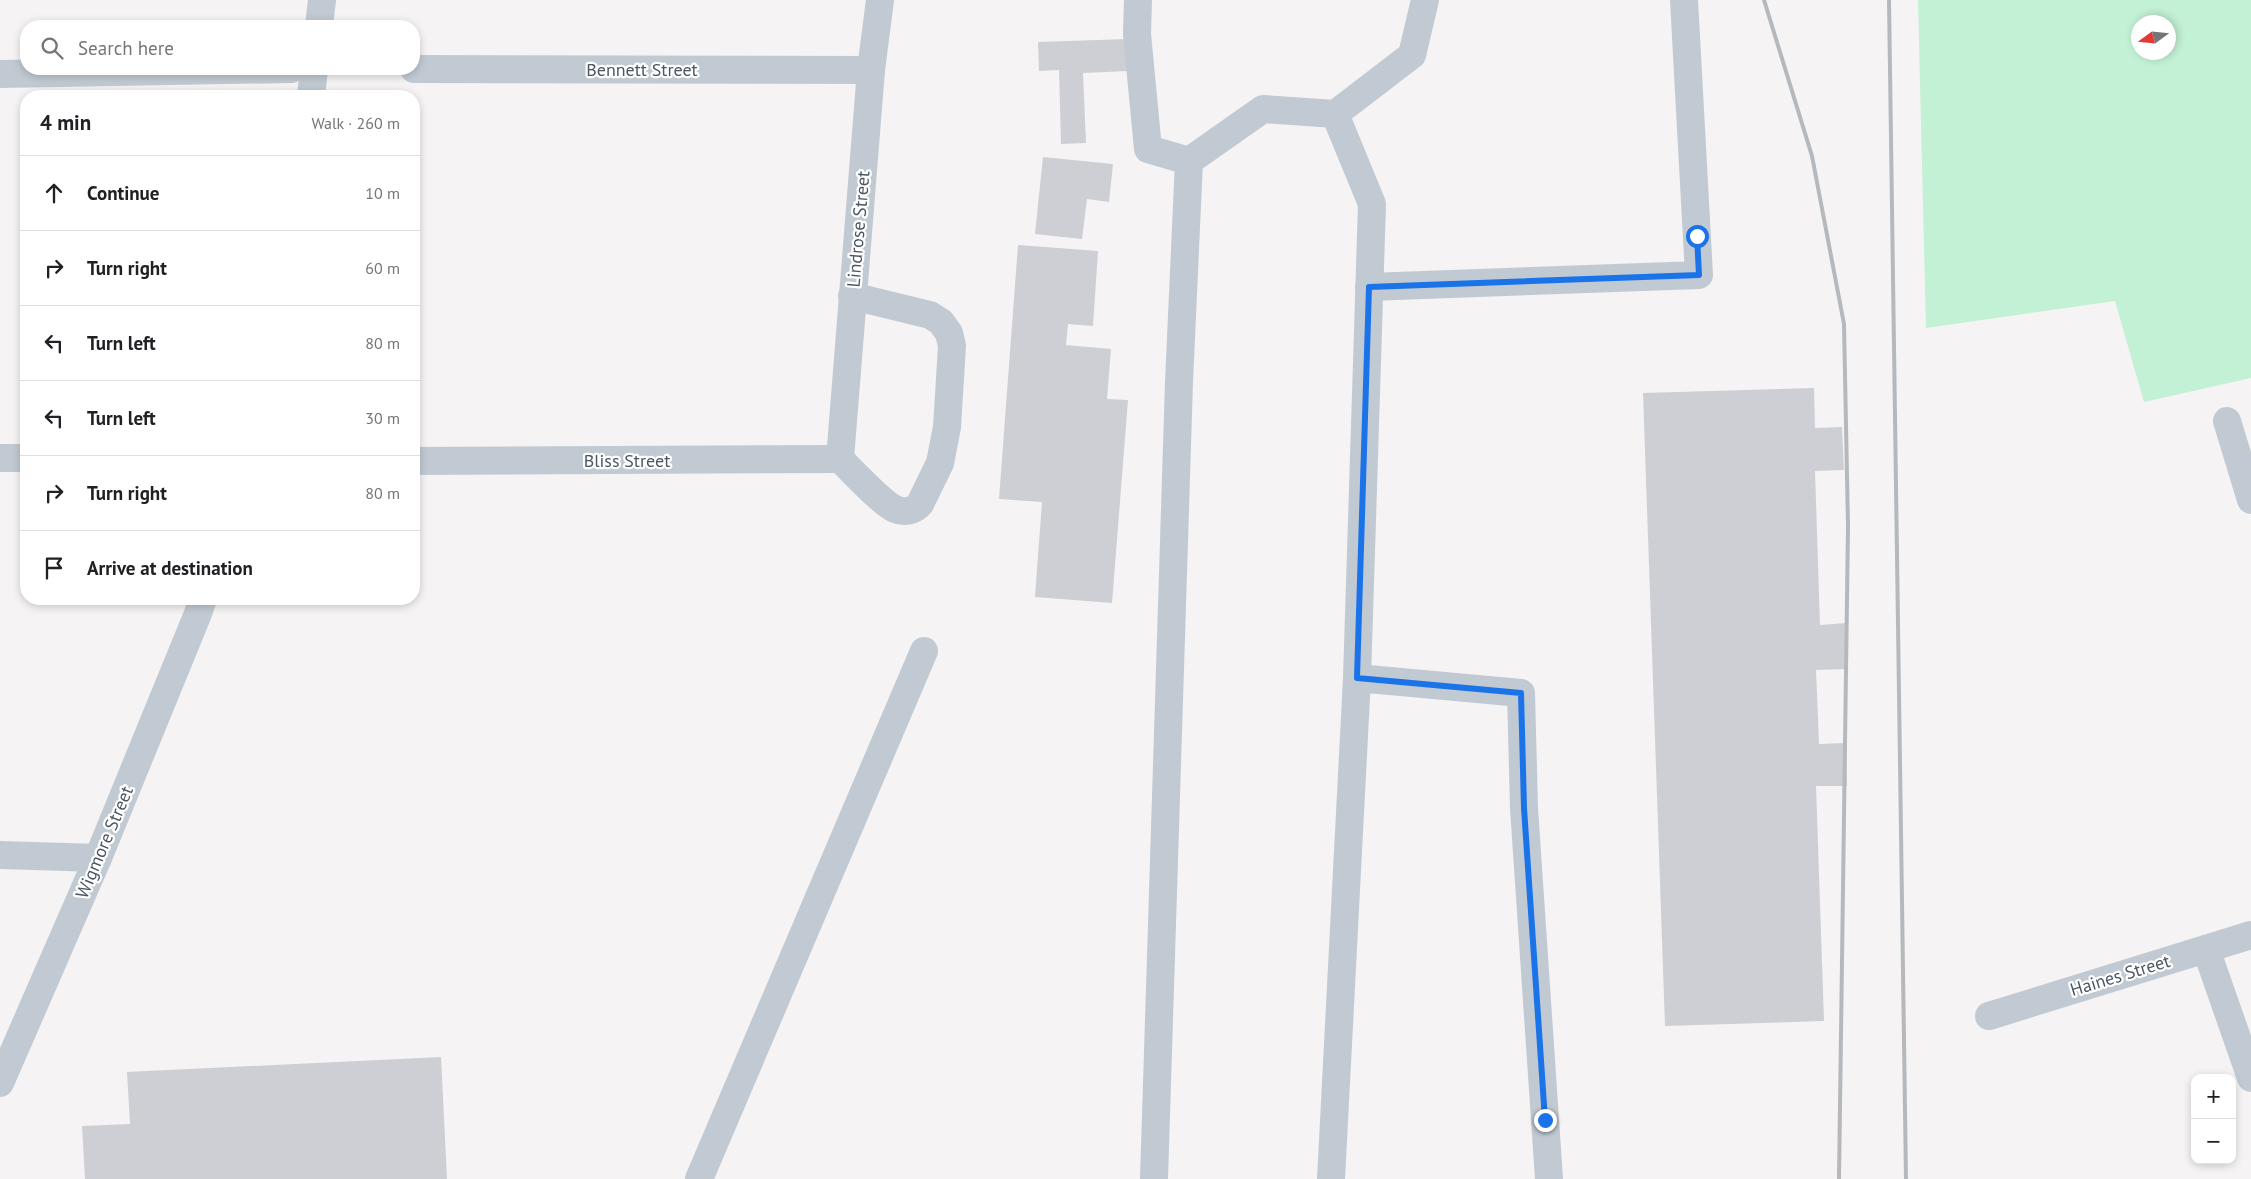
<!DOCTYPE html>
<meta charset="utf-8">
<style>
:root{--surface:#fff;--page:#f2f2f2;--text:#202124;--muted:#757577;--line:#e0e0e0}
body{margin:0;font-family:"PT Sans",sans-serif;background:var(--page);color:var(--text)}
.controls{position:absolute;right:15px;bottom:15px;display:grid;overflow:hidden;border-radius:10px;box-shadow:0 2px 8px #0003}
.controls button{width:45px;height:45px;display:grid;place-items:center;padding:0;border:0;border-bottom:1px solid var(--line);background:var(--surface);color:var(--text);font:25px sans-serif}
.compass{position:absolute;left:2131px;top:15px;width:45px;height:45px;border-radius:50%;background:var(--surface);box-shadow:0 2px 8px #0003;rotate:255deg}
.stop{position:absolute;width:15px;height:15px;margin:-11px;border:4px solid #1a73e8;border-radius:50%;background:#fff}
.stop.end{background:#1a73e8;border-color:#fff;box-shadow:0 1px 5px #0008}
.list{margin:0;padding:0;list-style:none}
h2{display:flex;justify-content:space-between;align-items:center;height:65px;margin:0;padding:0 20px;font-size:21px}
h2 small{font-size:16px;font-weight:400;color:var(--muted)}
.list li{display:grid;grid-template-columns:32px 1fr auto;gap:15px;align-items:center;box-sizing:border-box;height:75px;padding:0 20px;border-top:1px solid var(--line)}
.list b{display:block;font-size:19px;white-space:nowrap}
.list em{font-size:16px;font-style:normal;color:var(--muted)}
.icon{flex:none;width:28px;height:28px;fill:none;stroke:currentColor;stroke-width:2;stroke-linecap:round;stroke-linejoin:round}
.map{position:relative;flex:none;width:2251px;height:1179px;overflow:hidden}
.search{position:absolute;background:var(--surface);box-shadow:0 2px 8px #0003;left:20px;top:20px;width:400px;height:55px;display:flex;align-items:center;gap:12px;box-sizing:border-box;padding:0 18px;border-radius:20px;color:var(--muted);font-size:19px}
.panel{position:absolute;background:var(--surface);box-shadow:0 2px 8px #0003;left:20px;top:90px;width:400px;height:515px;border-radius:20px}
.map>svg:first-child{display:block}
.green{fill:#c3f1d5;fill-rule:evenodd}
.building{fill:#cdcfd5}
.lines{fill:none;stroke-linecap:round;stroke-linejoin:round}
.minor{stroke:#c1cad2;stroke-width:28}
.rail{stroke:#b5b8bd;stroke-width:4}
.route{stroke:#1a73e8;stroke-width:6}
.labels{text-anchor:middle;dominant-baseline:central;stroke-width:4.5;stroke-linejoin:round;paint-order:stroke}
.street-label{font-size:18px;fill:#4a5661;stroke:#fff}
</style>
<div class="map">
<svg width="2251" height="1179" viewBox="0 0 2251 1179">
<rect width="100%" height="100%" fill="#f5f3f3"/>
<path class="green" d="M1918,0H2251V378L2144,402L2115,301L1926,328ZM2138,22H2168V52H2138Z"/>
<g class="building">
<polygon points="1128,39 1128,71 1083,73 1086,143 1061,144 1059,70 1039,71 1038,42"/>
<polygon points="1043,157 1113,164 1109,202 1087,199 1082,239 1035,234"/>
<polygon points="1018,245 1098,251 1093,326 1068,324 1066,345 1111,349 1107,399 1128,400 1112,603 1035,597 1042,502 999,499"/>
<polygon points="1814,388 1815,428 1842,427 1844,470 1815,471 1820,625 1846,623 1847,669 1816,670 1819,744 1846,743 1847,786 1816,786 1824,1021 1665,1026 1643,393"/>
<polygon points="441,1057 447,1179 85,1179 82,1126 130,1124 127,1072"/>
</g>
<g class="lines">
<g class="minor">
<polyline points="1138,0 1137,34 1148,149 1189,161"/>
<polyline points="319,26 322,0"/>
<polyline points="414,69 871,70"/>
<polyline points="0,74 291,69"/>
<polyline points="311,96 314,69"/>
<polyline points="1335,114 1412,55 1425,0"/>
<polyline points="1369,287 1699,275 1684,0"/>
<polyline points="2227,421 2251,500"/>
<polyline points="0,458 26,458"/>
<polyline points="840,459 871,70 880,0"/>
<path d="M840,459C852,471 882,503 895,509C904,513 914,511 920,504L940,463L947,427L952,346L949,333L941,322L930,315L852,296"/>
<polyline points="414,461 840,459"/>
<polyline points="0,855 98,858"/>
<polyline points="2206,949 2251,1078"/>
<polyline points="1989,1016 2251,935"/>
<polyline points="0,1083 98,858 197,616 203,599"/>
<polyline points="699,1179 924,651"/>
<polyline points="1154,1179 1179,382 1189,161 1263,109 1335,114 1372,204 1357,678"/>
<polyline points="1331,1179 1357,678 1521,693 1524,808 1549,1179"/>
</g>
<g class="rail">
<polyline points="1764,0 1812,156 1844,324 1848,526 1839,1179"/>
<polyline points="1889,0 1906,1179"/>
</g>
</g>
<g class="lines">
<polyline class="route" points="1545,1120 1524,808 1521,693 1357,678 1369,287 1699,275 1697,236"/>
</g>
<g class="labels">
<g class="street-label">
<text x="642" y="69">Bennett Street</text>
<text transform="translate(858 229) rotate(-85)">Lindrose Street</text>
<text x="627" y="460">Bliss Street</text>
<text transform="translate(104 842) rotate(-67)">Wigmore Street</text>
<text transform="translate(2120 975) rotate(-17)">Haines Street</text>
</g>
</g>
</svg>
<div class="controls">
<button>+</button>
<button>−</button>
</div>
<svg class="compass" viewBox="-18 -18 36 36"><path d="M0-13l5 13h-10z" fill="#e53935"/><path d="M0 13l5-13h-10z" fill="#757577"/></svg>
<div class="stop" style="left:1697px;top:236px"></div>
<div class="stop end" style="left:1545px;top:1120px"></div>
<div class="search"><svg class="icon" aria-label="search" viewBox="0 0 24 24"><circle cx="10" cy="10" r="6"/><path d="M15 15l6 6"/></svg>Search here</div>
<section class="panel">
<h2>4 min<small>Walk · 260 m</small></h2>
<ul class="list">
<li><svg class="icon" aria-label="ahead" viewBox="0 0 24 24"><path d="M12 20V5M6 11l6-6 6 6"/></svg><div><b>Continue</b></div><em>10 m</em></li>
<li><svg class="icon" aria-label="right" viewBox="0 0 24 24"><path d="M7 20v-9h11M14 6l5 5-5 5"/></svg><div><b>Turn right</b></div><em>60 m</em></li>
<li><svg class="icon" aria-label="left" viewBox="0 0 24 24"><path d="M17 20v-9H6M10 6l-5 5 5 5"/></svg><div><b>Turn left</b></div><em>80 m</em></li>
<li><svg class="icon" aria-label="left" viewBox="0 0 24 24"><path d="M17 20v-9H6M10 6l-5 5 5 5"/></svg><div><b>Turn left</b></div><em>30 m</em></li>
<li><svg class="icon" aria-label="right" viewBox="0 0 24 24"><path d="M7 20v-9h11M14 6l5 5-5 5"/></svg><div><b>Turn right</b></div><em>80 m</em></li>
<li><svg class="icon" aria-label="arrive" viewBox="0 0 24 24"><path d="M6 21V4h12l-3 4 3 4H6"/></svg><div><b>Arrive at destination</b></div></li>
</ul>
</section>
</div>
